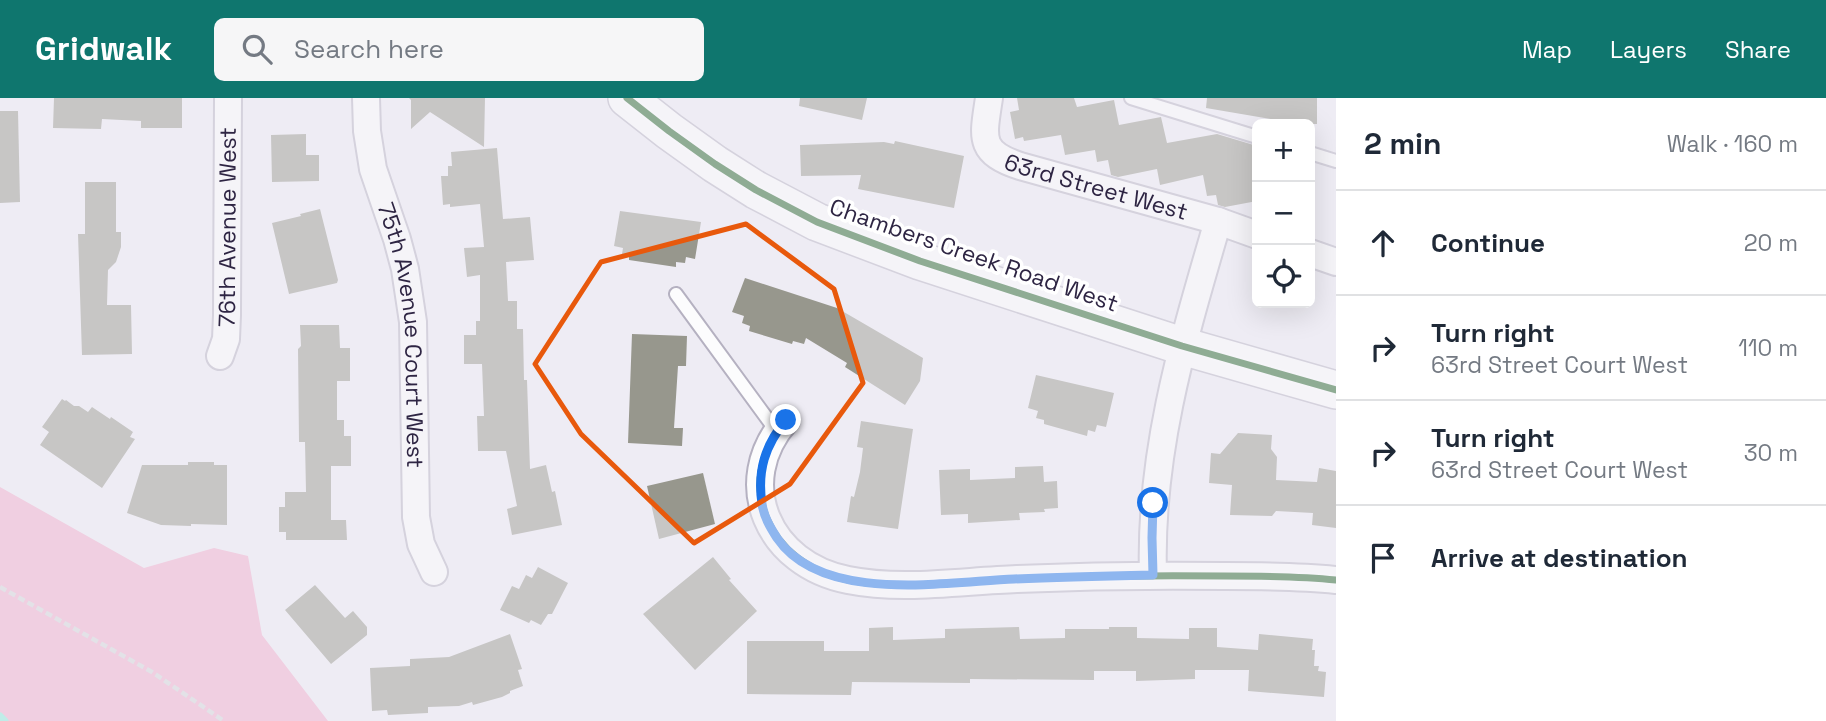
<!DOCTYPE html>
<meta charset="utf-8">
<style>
:root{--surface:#fff;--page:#f6f6f7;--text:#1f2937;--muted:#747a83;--line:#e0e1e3;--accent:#0f766e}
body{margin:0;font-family:"Space Grotesk",sans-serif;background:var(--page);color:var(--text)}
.controls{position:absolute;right:21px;top:21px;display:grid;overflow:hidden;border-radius:10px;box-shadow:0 7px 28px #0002}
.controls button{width:63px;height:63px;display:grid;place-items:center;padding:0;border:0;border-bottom:2px solid var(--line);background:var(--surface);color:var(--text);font:35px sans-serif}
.stop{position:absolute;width:21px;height:21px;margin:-16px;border:5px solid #1a73e8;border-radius:50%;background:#fff}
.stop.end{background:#1a73e8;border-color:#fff;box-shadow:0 2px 7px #0008}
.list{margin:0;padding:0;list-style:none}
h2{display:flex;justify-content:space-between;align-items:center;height:91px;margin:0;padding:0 28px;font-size:30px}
h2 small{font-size:23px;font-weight:400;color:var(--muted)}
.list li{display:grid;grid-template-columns:46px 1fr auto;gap:21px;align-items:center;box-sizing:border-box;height:105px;padding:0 28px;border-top:2px solid var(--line)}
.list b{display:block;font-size:26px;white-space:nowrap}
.list p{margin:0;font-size:23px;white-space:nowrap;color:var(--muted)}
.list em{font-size:23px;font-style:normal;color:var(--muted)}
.icon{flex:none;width:38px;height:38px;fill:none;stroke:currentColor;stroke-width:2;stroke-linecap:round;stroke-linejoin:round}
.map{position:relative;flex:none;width:1336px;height:623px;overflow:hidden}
header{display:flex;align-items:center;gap:42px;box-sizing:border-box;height:98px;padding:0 35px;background:var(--accent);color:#fff}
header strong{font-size:33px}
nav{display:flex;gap:38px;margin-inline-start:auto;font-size:24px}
.search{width:490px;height:63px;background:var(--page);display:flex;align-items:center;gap:18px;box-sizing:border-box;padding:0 24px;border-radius:10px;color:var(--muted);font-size:26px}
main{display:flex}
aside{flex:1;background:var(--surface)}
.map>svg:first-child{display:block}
.forest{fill:#f1aaca}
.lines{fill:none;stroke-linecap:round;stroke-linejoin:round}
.stream{stroke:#87ecd9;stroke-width:7}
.building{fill:#97978d}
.lane-casing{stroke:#b5b1c1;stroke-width:16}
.street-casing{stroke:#b5b1c1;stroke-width:30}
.secondary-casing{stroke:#b5b1c1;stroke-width:40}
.path{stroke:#d5d4d8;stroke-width:4.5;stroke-dasharray:7 3.5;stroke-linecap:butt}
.lane{stroke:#fcfcfd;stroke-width:12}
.street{stroke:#fcfcfd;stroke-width:26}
.secondary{stroke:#fcfcfd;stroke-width:37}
.cycleway-casing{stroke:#fff;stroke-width:11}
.cycleway{stroke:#1b5e20;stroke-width:7}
.route{stroke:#1a73e8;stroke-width:9}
.marked{fill:none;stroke:#e8590c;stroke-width:5;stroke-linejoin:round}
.labels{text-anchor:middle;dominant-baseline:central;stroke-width:7;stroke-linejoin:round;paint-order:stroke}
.street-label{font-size:23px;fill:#2e2543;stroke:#fff}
</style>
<header>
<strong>Gridwalk</strong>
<div class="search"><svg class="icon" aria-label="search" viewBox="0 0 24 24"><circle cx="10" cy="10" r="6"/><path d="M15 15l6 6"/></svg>Search here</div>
<nav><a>Map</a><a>Layers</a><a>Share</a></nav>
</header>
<main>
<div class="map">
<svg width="1336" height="623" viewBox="0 0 1336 623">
<rect width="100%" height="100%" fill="#eeecf4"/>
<polygon class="forest" points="0,389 144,470 214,450 248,458 262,537 328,623 0,623"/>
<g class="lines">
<polyline class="stream" points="0,618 5,623"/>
</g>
<g class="building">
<polygon points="54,0 182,0 182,30 141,30 141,23 102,21 101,31 53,30"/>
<polygon points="409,0 485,0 484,49 430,14 411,31 411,2"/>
<polygon points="800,0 867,0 862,22 799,8"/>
<polygon points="1017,0 1074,0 1077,9 1114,2 1119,27 1161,19 1167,45 1217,36 1257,48 1257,103 1225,109 1218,107 1216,97 1207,98 1203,77 1160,87 1157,71 1118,79 1111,77 1108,62 1097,64 1095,52 1065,57 1061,37 1024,43 1023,39 1015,41 1010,14 1019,12"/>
<polygon points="1207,0 1317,0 1317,26 1299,26 1206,10"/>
<polygon points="0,13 18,13 20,104 0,105"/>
<polygon points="306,36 306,57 319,57 319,83 272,84 271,37"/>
<polygon points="895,43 964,58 954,110 858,91 861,77 801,78 800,47 884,44 894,46"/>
<polygon points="497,50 503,121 530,119 534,162 506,164 508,203 517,203 517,231 523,231 524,282 527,282 530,371 546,367 552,394 555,393 562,427 512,437 507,411 517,408 506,353 478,353 477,318 484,318 482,266 464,266 464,237 476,237 476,223 480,223 480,177 467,179 464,150 484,149 480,106 450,109 450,106 443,107 441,78 448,78 448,68 452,68 451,54"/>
<polygon points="85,84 116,84 116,134 121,134 121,149 116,164 108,172 107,207 131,207 132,256 82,257 78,136 85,136"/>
<polygon points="320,111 338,182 337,185 289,196 272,125 301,118 300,116"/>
<polygon points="620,113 701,124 695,161 686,159 685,165 676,164 676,169 629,162 629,157 622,156 623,150 614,148"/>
<polygon points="745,180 837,210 923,260 920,283 905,307 845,269 847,265 806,240 804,246 793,243 792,246 749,233 750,228 742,225 744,218 732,214"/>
<polygon points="300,227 339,227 340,250 350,250 350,283 337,283 337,322 344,322 344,338 351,338 351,368 331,368 331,422 346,422 347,442 286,442 286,434 279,434 279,409 285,409 285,394 306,394 305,344 299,344 298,251 301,248"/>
<polygon points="632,236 687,238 686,268 678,268 674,330 683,330 682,348 628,345"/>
<polygon points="1036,277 1114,295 1106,329 1097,327 1095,334 1088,332 1087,338 1044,326 1044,322 1036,320 1038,313 1028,310"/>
<polygon points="62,301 65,303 66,302 74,308 79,308 88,314 92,309 110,321 111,319 133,334 130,339 135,341 102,390 40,347 49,334 42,329"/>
<polygon points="861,323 913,331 898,431 847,424 851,398 854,399 860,374 863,350 857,349"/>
<polygon points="1238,335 1272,337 1271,351 1277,359 1276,382 1317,384 1319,370 1336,373 1336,430 1312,427 1313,415 1276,413 1272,418 1230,417 1232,387 1209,385 1211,355 1220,356"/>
<polygon points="188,364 214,364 214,367 227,367 227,427 191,426 191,428 161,427 127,415 142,367 188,367"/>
<polygon points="1043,368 1044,384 1057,383 1058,410 1044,411 1045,414 1019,415 1020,422 968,425 968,416 941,417 939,372 970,371 970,382 1015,380 1015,369"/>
<polygon points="703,375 715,426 659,441 647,388"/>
<polygon points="713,459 731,481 729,482 757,513 695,572 643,516"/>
<polygon points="538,469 568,485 552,516 548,516 541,527 531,522 529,525 500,512 512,488 519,491 526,477 532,480"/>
<polygon points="315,487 345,520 353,513 367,529 367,537 331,566 285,512"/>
<polygon points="893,529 893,542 945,540 945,531 1019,529 1020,541 1065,540 1065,531 1109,531 1109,529 1137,529 1137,540 1189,541 1189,530 1217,530 1217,549 1258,552 1259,536 1313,541 1312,552 1315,552 1314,568 1319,568 1318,573 1326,574 1324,599 1248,593 1249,572 1195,572 1195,581 1136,583 1136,573 1094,573 1094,582 970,581 970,585 852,584 851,597 747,596 747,543 824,543 824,553 869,553 869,530"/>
<polygon points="510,536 522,571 518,572 523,588 510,593 510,595 502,599 473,607 472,604 459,608 428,609 428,615 388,617 387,612 372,613 370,570 410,568 410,561 449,559"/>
</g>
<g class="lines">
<g class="lane-casing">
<g id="lane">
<polyline points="1131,0 1257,39"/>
<polyline points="1310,55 1336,63"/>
<polyline points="676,196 777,334"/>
</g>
</g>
<g class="street-casing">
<g id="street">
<path id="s1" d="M366,0L367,33L373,71L397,141L405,171L413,224L416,419L421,446L434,474"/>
<path id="s2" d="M989,0C983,40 978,54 1020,68L1218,123L1257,137"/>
<polyline points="1310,155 1336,164"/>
<path id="s3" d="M220,258L226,241L227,217L228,0"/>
<path d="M786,322C731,385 769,467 848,482C903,493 961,483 1017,481C1086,478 1155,477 1225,478C1262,478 1299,478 1336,482"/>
<path d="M1153,477C1149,353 1184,240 1218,123"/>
</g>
</g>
<g class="secondary-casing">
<polyline id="secondary" points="627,0 669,33 715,66 756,92 817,124 920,163 1182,248 1336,292"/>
</g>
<polyline class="path" points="0,489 152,574 224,623"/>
<use href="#lane" class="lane"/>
<use href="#street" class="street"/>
<use href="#secondary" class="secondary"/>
<g class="cycleway-casing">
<g id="cycleway">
<polyline points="627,0 669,33 715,66 756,92 817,124 920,163 1182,248 1336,292"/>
<path d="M786,322C731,385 769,467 848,482C903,493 961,483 1017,481C1086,478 1155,477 1225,478C1262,478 1299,478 1336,482"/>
</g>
</g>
<use href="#cycleway" class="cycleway"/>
</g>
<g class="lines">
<path class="route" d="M786,322C765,347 757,373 762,406C764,419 770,429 777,440C822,506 945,484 1014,481C1060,479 1106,478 1153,477L1152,440L1153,405"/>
</g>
<path d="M0 0H1336V623H0ZM746,126L834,191L863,285L790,386L694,445L581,336L535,266L601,164Z" fill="#eeecf4" fill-opacity=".55" fill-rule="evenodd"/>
<path class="marked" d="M746,126L834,191L863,285L790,386L694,445L581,336L535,266L601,164Z"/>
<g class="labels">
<g class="street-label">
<text stroke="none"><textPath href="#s2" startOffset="166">63rd Street West</textPath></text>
<text stroke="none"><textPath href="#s3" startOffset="130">76th Avenue West</textPath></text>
<text transform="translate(974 157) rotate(19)">Chambers Creek Road West</text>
<text stroke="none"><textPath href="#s1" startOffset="242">75th Avenue Court West</textPath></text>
</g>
</g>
</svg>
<div class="controls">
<button>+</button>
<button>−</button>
<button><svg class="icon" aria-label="locate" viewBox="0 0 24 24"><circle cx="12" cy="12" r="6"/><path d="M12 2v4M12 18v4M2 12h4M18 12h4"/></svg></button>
</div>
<div class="stop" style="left:1153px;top:405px"></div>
<div class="stop end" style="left:786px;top:322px"></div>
</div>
<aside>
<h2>2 min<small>Walk · 160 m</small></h2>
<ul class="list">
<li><svg class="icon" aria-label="ahead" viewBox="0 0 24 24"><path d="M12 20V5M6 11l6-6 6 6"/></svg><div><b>Continue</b></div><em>20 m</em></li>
<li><svg class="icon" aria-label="right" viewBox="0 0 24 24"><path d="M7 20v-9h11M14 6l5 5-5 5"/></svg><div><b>Turn right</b><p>63rd Street Court West</p></div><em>110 m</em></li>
<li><svg class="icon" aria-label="right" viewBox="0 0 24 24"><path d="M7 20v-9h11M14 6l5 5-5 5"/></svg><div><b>Turn right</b><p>63rd Street Court West</p></div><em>30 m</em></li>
<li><svg class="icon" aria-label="arrive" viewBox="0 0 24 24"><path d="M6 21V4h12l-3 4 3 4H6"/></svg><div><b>Arrive at destination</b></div></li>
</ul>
</aside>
</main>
